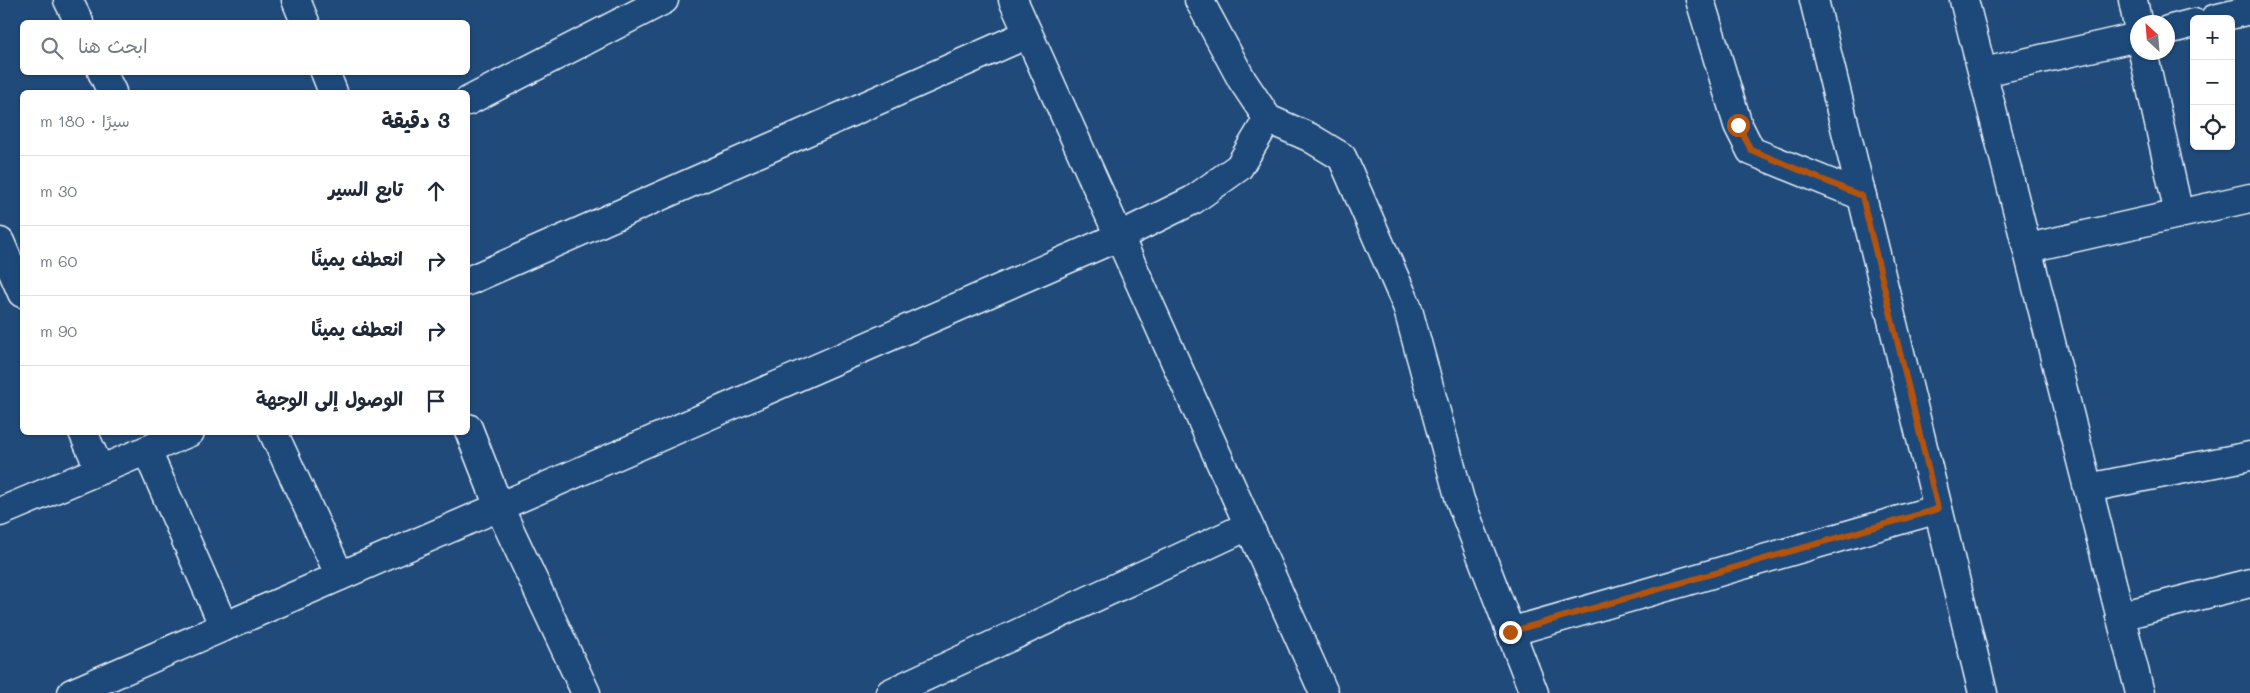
<!DOCTYPE html>
<html lang="ar">
<meta charset="utf-8">
<style>
:root{--surface:#fff;--page:#f2f2f3;--text:#1f2937;--muted:#747a83;--line:#e0e1e3}
body{margin:0;font-family:Mali,"Playpen Sans Arabic",sans-serif;background:var(--page);color:var(--text);direction:rtl}
.controls{position:absolute;right:15px;top:15px;display:grid;overflow:hidden;border-radius:8px;box-shadow:0 1px 4px #0004}
.controls button{width:45px;height:45px;display:grid;place-items:center;padding:0;border:0;border-bottom:1px solid var(--line);background:var(--surface);color:var(--text);font:25px sans-serif}
.compass{position:absolute;left:2130px;top:15px;width:45px;height:45px;border-radius:50%;background:var(--surface);box-shadow:0 1px 4px #0004;rotate:334deg}
.stop{position:absolute;width:15px;height:15px;margin:-11px;border:4px solid #b45309;border-radius:50%;background:#fff}
.stop.end{background:#b45309;border-color:#fff;box-shadow:0 1px 5px #0008}
.list{margin:0;padding:0;list-style:none}
h2{display:flex;justify-content:space-between;align-items:center;height:65px;margin:0;padding:0 20px;font-size:21px}
h2 small{font-size:16px;font-weight:400;color:var(--muted)}
.list li{display:grid;grid-template-columns:32px 1fr auto;gap:15px;align-items:center;box-sizing:border-box;height:70px;padding:0 20px;border-top:1px solid var(--line)}
.list b{display:block;font-size:19px;white-space:nowrap}
.list em{font-size:16px;font-style:normal;color:var(--muted)}
.icon{flex:none;width:28px;height:28px;fill:none;stroke:currentColor;stroke-width:2;stroke-linecap:round;stroke-linejoin:round}
.map{position:relative;flex:none;width:2250px;height:693px;overflow:hidden;direction:ltr}
.search{position:absolute;background:var(--surface);box-shadow:0 1px 4px #0004;left:20px;top:20px;width:450px;height:55px;display:flex;align-items:center;gap:12px;box-sizing:border-box;padding:0 18px;border-radius:8px;color:var(--muted);font-size:19px}
.panel{position:absolute;background:var(--surface);box-shadow:0 1px 4px #0004;left:20px;top:90px;width:450px;height:345px;border-radius:8px;direction:rtl}
.map>svg:first-child{display:block}
.lines{fill:none;stroke-linecap:round;stroke-linejoin:round}
.minor-casing{stroke:#e8f1f8;stroke-width:31}
.tertiary-casing{stroke:#e8f1f8;stroke-width:31}
.minor{stroke:#1f4a7a;stroke-width:28}
.tertiary{stroke:#1f4a7a;stroke-width:28}
.route{stroke:#b45309;stroke-width:6}
</style>
<div class="map">
<svg width="2250" height="693" viewBox="0 0 2250 693">
<rect width="100%" height="100%" fill="#1f4a7a"/>
<filter id="ink" filterUnits="userSpaceOnUse"><feTurbulence type="fractalNoise" baseFrequency=".02" numOctaves="2"/><feDisplacementMap in="SourceGraphic" scale="10" xChannelSelector="R" yChannelSelector="G"/><feConvolveMatrix kernelMatrix="1 2 1 2 8 2 1 2 1" color-interpolation-filters="sRGB"/></filter>
<g filter="url(#ink)">
<g class="lines">
<g class="minor-casing">
<g id="minor">
<polyline points="68,0 79,22"/>
<polyline points="296,0 305,22"/>
<polyline points="1199,0 1242,80 1268,119 1309,137 1342,157 1407,306 1460,500 1534,693"/>
<polyline points="1700,0 1738,125 1751,151 1862,196"/>
<polyline points="1814,0 1983,693"/>
<polyline points="1964,0 2140,693"/>
<polyline points="2133,0 2138,26"/>
<polyline points="2214,19 2250,10"/>
<polyline points="2168,30 2194,23"/>
<polyline points="2143,52 2179,214"/>
<polyline points="102,72 112,92"/>
<polyline points="325,72 333,92"/>
<polyline points="1984,72 2138,37"/>
<polyline points="468,101 664,0"/>
<polyline points="0,242 22,293"/>
<polyline points="2028,248 2250,198"/>
<polyline points="468,281 1028,34"/>
<polyline points="468,428 499,507 586,693"/>
<polyline points="83,432 100,470"/>
<polyline points="273,432 340,576"/>
<polyline points="147,451 224,627"/>
<polyline points="2088,488 2250,456"/>
<polyline points="0,512 190,432"/>
<polyline points="2120,616 2250,583"/>
<polyline points="1510,632 1938,509"/>
<polyline points="72,693 1118,237 1193,200 1239,167 1268,119"/>
<polyline points="890,693 1248,526"/>
</g>
</g>
<g class="tertiary-casing">
<polyline id="tertiary" points="1013,0 1324,693"/>
</g>
<use href="#minor" class="minor"/>
<use href="#tertiary" class="tertiary"/>
</g>
</g>
<g class="lines" filter="url(#ink)">
<polyline class="route" points="1510,632 1938,509 1862,196 1751,150 1738,125"/>
</g>
</svg>
<div class="controls">
<button>+</button>
<button>−</button>
<button><svg class="icon" aria-label="locate" viewBox="0 0 24 24"><circle cx="12" cy="12" r="6"/><path d="M12 2v4M12 18v4M2 12h4M18 12h4"/></svg></button>
</div>
<svg class="compass" viewBox="-18 -18 36 36"><path d="M0-13l5 13h-10z" fill="#e53935"/><path d="M0 13l5-13h-10z" fill="#747a83"/></svg>
<div class="stop" style="left:1738px;top:125px"></div>
<div class="stop end" style="left:1510px;top:632px"></div>
<div class="search"><svg class="icon" aria-label="search" viewBox="0 0 24 24"><circle cx="10" cy="10" r="6"/><path d="M15 15l6 6"/></svg>ابحث هنا</div>
<section class="panel">
<h2>3 دقيقة<small>سيرًا · 180 m</small></h2>
<ul class="list">
<li><svg class="icon" aria-label="ahead" viewBox="0 0 24 24"><path d="M12 20V5M6 11l6-6 6 6"/></svg><div><b>تابع السير</b></div><em>30 m</em></li>
<li><svg class="icon" aria-label="right" viewBox="0 0 24 24"><path d="M7 20v-9h11M14 6l5 5-5 5"/></svg><div><b>انعطف يمينًا</b></div><em>60 m</em></li>
<li><svg class="icon" aria-label="right" viewBox="0 0 24 24"><path d="M7 20v-9h11M14 6l5 5-5 5"/></svg><div><b>انعطف يمينًا</b></div><em>90 m</em></li>
<li><svg class="icon" aria-label="arrive" viewBox="0 0 24 24"><path d="M6 21V4h12l-3 4 3 4H6"/></svg><div><b>الوصول إلى الوجهة</b></div></li>
</ul>
</section>
</div>
